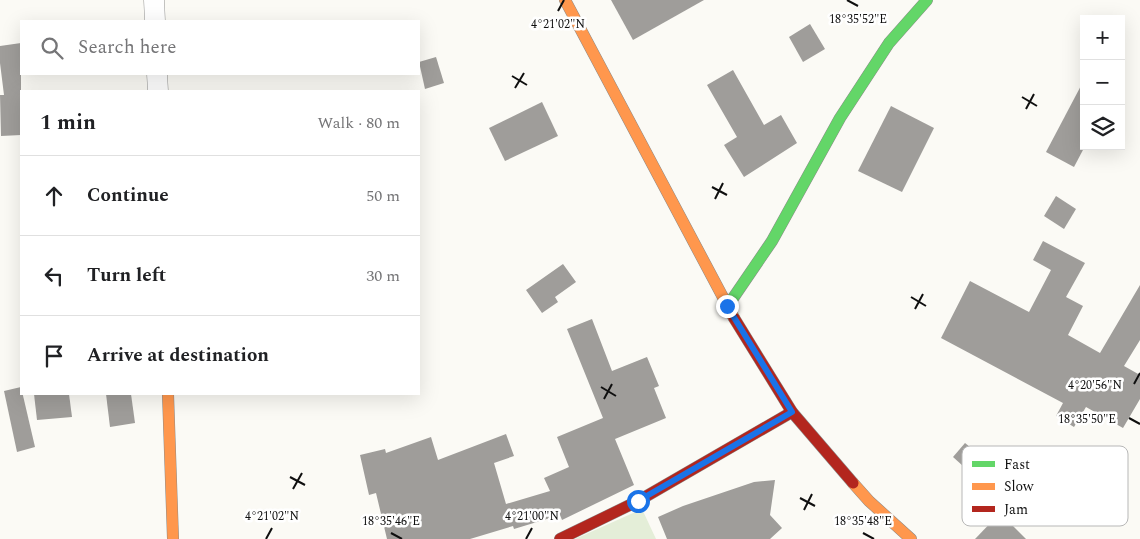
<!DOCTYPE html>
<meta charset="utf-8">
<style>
:root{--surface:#fff;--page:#f2f2f2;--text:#202124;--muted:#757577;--line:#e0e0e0}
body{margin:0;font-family:Spectral,serif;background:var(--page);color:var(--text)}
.controls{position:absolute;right:15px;top:15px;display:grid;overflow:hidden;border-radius:0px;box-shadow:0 5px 20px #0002}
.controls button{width:45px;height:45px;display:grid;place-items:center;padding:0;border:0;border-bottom:1px solid var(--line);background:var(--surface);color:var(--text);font:25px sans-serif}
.stop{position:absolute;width:15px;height:15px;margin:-11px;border:4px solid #1a73e8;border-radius:50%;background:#fff}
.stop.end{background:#1a73e8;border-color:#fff;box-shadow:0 1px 5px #0008}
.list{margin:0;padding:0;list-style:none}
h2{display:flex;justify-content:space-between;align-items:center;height:65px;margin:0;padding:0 20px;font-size:21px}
h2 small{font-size:16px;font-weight:400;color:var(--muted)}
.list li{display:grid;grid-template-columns:32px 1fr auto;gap:15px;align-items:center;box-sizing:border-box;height:80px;padding:0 20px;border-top:1px solid var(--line)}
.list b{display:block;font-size:19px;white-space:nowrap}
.list em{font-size:16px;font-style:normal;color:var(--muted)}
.icon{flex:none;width:28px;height:28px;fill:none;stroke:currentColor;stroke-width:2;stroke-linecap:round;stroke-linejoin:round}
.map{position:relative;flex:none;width:1140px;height:539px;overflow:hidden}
.search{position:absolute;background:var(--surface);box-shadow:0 5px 20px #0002;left:20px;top:20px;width:400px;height:55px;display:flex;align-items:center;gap:12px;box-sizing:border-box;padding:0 18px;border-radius:0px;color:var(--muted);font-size:19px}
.panel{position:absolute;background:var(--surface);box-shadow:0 5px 20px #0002;left:20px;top:90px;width:400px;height:305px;border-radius:0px}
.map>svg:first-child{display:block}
.green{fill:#e4eed8}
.building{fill:#9f9d9a}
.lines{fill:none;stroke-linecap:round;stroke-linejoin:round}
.street-casing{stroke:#959593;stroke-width:21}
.fast-casing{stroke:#8c8b89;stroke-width:12}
.slow-casing{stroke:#8c8b89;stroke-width:12}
.jam-casing{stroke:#8c8b89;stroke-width:12}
.street{stroke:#fefefe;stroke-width:20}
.fast{stroke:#63d668;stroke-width:11}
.slow{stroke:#ff974d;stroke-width:11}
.jam{stroke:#b3261e;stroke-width:11}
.route{stroke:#1a73e8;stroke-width:6}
.ticks{fill:none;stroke:#0f0f0f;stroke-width:2}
.key{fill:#fff;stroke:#b7b7b7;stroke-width:1}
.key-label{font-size:14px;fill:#0f0f0f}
.ticks-label{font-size:12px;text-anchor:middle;fill:#0f0f0f;stroke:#fff;stroke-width:5;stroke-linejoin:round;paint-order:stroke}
</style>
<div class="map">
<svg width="1140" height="539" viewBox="0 0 1140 539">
<rect width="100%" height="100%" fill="#fbfaf5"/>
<polygon class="green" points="642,509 656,539 575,539"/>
<g class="building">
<polygon points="611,0 704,0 633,40"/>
<polygon points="810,24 825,49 803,62 789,37"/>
<polygon points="21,43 21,135 1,136 0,95 4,95 0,63 0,46"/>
<polygon points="436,57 444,83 425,89 419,62"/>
<polygon points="733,70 764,125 781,115 797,143 744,177 724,145 737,137 707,85"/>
<polygon points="1084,80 1084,148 1074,167 1046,152"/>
<polygon points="542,102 558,136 505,161 489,128"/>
<polygon points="891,106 934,128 902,192 858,171"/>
<polygon points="1056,196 1076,209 1064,229 1044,216"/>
<polygon points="1043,241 1085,263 1066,297 1083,306 1068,335 1100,353 1140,285 1140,340 1124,366 1140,375 1140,399 1123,428 1086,407 1074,427 1056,416 1063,403 941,338 970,281 1029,312 1051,270 1033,260"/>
<polygon points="563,264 576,282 555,297 558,302 542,313 526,290"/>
<polygon points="592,319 612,371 647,357 659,386 654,388 666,418 615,439 634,485 562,520 560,515 514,529 513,526 470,539 387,539 376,493 369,495 360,455 385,449 386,453 431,437 438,460 506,434 514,456 494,463 506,504 550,491 544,478 569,467 557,437 603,418 567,329"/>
<polygon points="21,387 35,447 17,452 4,391"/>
<polygon points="34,394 69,394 72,417 37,420"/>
<polygon points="106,394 131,394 135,423 110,427"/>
<polygon points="965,443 986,460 973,475 953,457"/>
<polygon points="775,480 770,515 782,528 770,539 667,539 658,517 683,506 754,482"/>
<polygon points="1000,513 1026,539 975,539"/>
</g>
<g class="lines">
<g class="street-casing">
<g id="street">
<polyline points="154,0 155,21"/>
<polyline points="157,74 158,91"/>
</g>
</g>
<g class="fast-casing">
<polyline id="fast" points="727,307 772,241 840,118 889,43 927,0"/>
</g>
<g class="slow-casing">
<g id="slow">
<polyline points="565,0 734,318"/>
<polyline points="168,394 173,539"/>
<polyline points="853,483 869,501 911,539"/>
</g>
</g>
<g class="jam-casing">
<g id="jam">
<polyline points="734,318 792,412 853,483"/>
<polyline points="560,539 638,501 792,412"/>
</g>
</g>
<use href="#street" class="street"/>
<use href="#fast" class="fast"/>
<use href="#slow" class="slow"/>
<use href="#jam" class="jam"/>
</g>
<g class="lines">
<polyline class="route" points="638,501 792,412 727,306"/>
</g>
<path class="ticks" d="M847,0L858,6M558,11L564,0M512,76L527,85M515,88L524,73M1022,97L1037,106M1026,109L1034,94M712,187L727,195M715,199L723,183M911,297L926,306M915,309L923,294M1134,384L1140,373M601,387L616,396M604,399L612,384M1129,418L1140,424M290,477L305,485M293,489L302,473M800,498L815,506M804,510L812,494M391,533L402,539M863,533L874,539M266,539L272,528M526,539L532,528"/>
<rect x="962" y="446" width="166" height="80" rx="8" class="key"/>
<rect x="972" y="461" width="23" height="6" fill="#63d668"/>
<rect x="972" y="483" width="23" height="7" fill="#ff974d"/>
<rect x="972" y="506" width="23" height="6" fill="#b3261e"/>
<g class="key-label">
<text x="1004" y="469">Fast</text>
<text x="1004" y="491">Slow</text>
<text x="1004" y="514">Jam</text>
</g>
<g class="ticks-label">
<text x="858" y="23">18°35'52"E</text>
<text x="558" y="28">4°21'02"N</text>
<text x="1095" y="389">4°20'56"N</text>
<text x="1087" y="423">18°35'50"E</text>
<text x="272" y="520">4°21'02"N</text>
<text x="532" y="520">4°21'00"N</text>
<text x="391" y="525">18°35'46"E</text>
<text x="863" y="525">18°35'48"E</text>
</g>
</svg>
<div class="controls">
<button>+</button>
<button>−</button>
<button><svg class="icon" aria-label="layers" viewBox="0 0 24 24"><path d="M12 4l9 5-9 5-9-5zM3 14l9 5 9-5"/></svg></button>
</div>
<div class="stop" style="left:638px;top:501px"></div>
<div class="stop end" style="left:727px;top:306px"></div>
<div class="search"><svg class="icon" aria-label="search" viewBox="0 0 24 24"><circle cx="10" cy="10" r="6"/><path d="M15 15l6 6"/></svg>Search here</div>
<section class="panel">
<h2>1 min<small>Walk · 80 m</small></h2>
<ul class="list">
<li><svg class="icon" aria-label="ahead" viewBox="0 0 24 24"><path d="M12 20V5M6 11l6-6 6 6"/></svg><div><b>Continue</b></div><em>50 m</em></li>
<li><svg class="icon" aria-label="left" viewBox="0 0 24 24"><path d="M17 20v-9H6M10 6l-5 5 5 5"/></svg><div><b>Turn left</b></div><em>30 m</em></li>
<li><svg class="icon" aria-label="arrive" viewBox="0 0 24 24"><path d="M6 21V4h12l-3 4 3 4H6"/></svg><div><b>Arrive at destination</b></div></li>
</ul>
</section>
</div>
